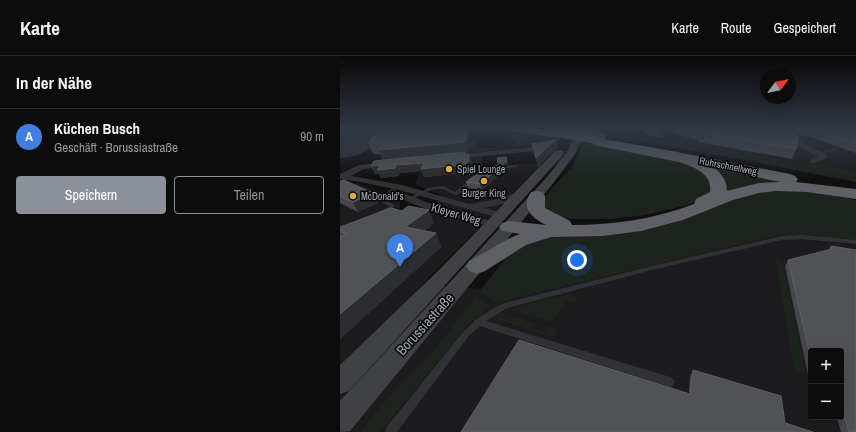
<!DOCTYPE html>
<html lang="de">
<meta charset="utf-8">
<style>
:root{--surface:#0c0c0d;--page:#151516;--text:#f1f3f6;--muted:#9a9b9d;--line:#2c2c2e;--accent:#8c9099}
body{margin:0;font-family:"Archivo Narrow",sans-serif;background:var(--page);color:var(--text)}
.controls{position:absolute;right:12px;bottom:12px;display:grid;overflow:hidden;border-radius:4px;box-shadow:0 4px 16px #0002}
.controls button{width:36px;height:36px;display:grid;place-items:center;padding:0;border:0;border-bottom:1px solid var(--line);background:var(--surface);color:var(--text);font:20px sans-serif}
.compass{position:absolute;left:420px;top:12px;width:36px;height:36px;border-radius:50%;background:var(--surface);box-shadow:0 4px 16px #0002;rotate:58deg}
.you{position:absolute;left:237px;top:204px;width:14px;height:14px;margin:-10px;border:3px solid #fff;border-radius:50%;background:#1a73e8;box-shadow:0 0 0 6px #1a73e833}
.badge{display:grid;place-items:center;width:26px;height:26px;border-radius:50%;background:var(--accent);color:#fff;font-size:13px;font-weight:700}
.pin{position:absolute;translate:-50% -33px;filter:drop-shadow(0 1px 2px #0008)}
.pin::after{content:'';position:absolute;top:21px;width:14px;height:12px;background:inherit;clip-path:polygon(0 0,100% 0,50% 100%)}
.list{margin:0;padding:0;list-style:none}
h2{display:flex;justify-content:space-between;align-items:center;height:52px;margin:0;padding:0 16px;font-size:17px}
h2 small{font-size:13px;font-weight:400;color:var(--muted)}
.list li{display:grid;grid-template-columns:26px 1fr auto;gap:12px;align-items:center;box-sizing:border-box;height:56px;padding:0 16px;border-top:1px solid var(--line)}
.list b{display:block;font-size:15px;white-space:nowrap}
.list p{margin:0;font-size:13px;white-space:nowrap;color:var(--muted)}
.list em{font-size:13px;font-style:normal;color:var(--muted)}
.actions{display:flex;gap:8px;padding:12px 16px}
.actions a{flex:1;padding:9px 0;border:1px solid var(--accent);border-radius:4px;text-align:center;font-size:14px;color:var(--accent)}
.actions .main{background:var(--accent);color:#fff}
.map{position:relative;flex:none;width:516px;height:376px;overflow:hidden}
header{display:flex;align-items:center;gap:24px;box-sizing:border-box;height:56px;padding:0 20px;background:var(--surface);border-bottom:1px solid var(--line)}
header strong{font-size:19px}
nav{display:flex;gap:22px;margin-inline-start:auto;font-size:14px}
main{display:flex}
aside{flex:1;background:var(--surface)}
.map>svg:first-child{display:block}
.built{fill:#1c1c1e;fill-rule:evenodd}
.green{fill:#1d231d}
.water{fill:#2b3238}
.lines{fill:none;stroke-linecap:round;stroke-linejoin:round}
.lane{fill:#313236;fill-rule:evenodd}
.street{fill:#313236;fill-rule:evenodd}
.secondary{fill:#3f4145;fill-rule:evenodd}
.highway{fill:#5e6066;fill-rule:evenodd}
.highway-bridge{stroke:#5e6066;stroke-width:12}
.wall{fill:#46474c}
.shaded-wall{fill:#2c2d30}
.building{fill:#505256;stroke:#5d5f64}
.poi-dot{fill:#dfa839;stroke:#0b0b0c;stroke-width:1.5}
.labels{text-anchor:middle;dominant-baseline:central;stroke-width:3.5;stroke-linejoin:round;paint-order:stroke}
.far-street-label{font-size:10px;fill:#a2a7b0;stroke:#0b0b0c}
.far-poi-label{font-size:10px;fill:#a2a7b0;stroke:#0b0b0c;text-anchor:start}
.street-label{font-size:12px;fill:#a2a7b0;stroke:#0b0b0c}
.near-street-label{font-size:14px;fill:#a2a7b0;stroke:#0b0b0c}
</style>
<header>
<strong>Karte</strong>
<nav><a>Karte</a><a>Route</a><a>Gespeichert</a></nav>
</header>
<main>
<aside>
<h2>In der Nähe<small></small></h2>
<ul class="list">
<li><span class="badge" style="background:#3f7fe0">A</span><div><b>Küchen Busch</b><p>Geschäft · Borussiastraße</p></div><em>90 m</em></li>
</ul>
<div class="actions"><a class="main">Speichern</a><a>Teilen</a></div>
</aside>
<div class="map">
<svg width="516" height="376" viewBox="0 0 516 376">
<rect width="100%" height="100%" fill="#101011"/>
<g class="built">
<polygon points="384,71 516,71 516,126 323,89 367,73"/>
<path d="M142,99V113L186,107L201,109L81,229L144,233L436,173L516,182V376H0V185L107,142L75,128L85,106ZM471,295H501V361H471Z"/>
<polygon points="0,125 20,129 42,137 60,146 61,150 48,158 0,178"/>
</g>
<g class="green">
<polygon points="97,71 148,71 221,83 217,86 171,91 175,85"/>
<polygon points="250,71 322,83 329,82 457,107 476,107 516,117 516,126 406,104 248,76"/>
<path d="M126,82L137,84V91C146,93 158,91 164,93L109,99Z"/>
<path d="M243,87L347,107L370,119L371,137L359,145L343,150L305,159L272,163H232L216,161L206,155L202,148C207,135 219,125 229,115H231Z"/>
<polygon points="361,109 459,129 379,142"/>
<polygon points="450,134 488,138 516,144 516,184 466,179 443,178 170,243 156,248 141,236 141,233 167,201 188,188 214,179 248,178 420,135"/>
<polygon points="435,203 443,205 466,318 455,315"/>
<polygon points="229,238 237,241 238,243 236,246 226,244 213,266 173,254 174,252"/>
<polygon points="135,241 138,241 150,251 132,264 40,376 21,376 55,333 92,297"/>
<polygon points="161,257 195,267 192,272 204,276 207,270 216,273 217,275 214,279 211,281 157,263 157,258"/>
</g>
<path class="water" d="M3,71H47C31,91 28,100 0,102V73Z"/>
<g class="lines">
<g class="lane">
<polygon points="422,71 425,71 416,80 414,80 414,78"/>
<polygon points="456,71 461,71 437,77 435,76"/>
<polygon points="496,92 498,93 497,94 480,98 478,97"/>
<polygon points="176,109 177,109 177,111 156,113 154,112 156,111"/>
<path d="M130,124H134V125L117,139C111,139 107,133 102,133C93,131 79,140 71,144H69L67,143L88,132L103,130L115,136Z"/>
<path d="M26,136H30L55,149C51,154 43,159 36,159L35,158L36,157L48,151L49,150L26,138Z"/>
<polygon points="462,179 516,184 516,188 462,183 442,184 312,214 167,252 146,265 330,321 333,323 335,326 333,329 330,331 140,270 128,281 57,376 45,376 46,372 122,277 134,266 135,264 156,251 165,247 312,210 442,180"/>
</g>
<g class="street">
<polygon points="421,71 428,71 486,98 487,102 476,107 470,107 470,103 479,101"/>
<polygon points="202,90 205,90 205,94 113,103 109,101 113,99"/>
<polygon points="47,106 50,106 50,110 24,113 11,120 62,129 129,148 153,144 180,136 185,139 183,141 158,149 143,152 164,157 165,159 164,161 160,162 59,134 21,126 0,123 0,118 19,109"/>
<polygon points="52,133 89,147 155,166 156,168 151,171 81,151 49,138 47,136"/>
</g>
<g class="secondary">
<polygon points="240,71 248,71 235,98 215,125 10,375 0,376 0,345 207,121 226,97"/>
<polygon points="219,94 223,95 224,97 223,99 9,335 0,338 0,309 101,212 215,95"/>
</g>
<g class="highway">
<polygon points="161,71 185,71 211,75 215,76 217,78 215,80 211,81 166,74 162,73"/>
<path d="M258,82L327,94L450,118L455,120L458,123L456,126L516,133V143L467,136L435,135L419,137L393,144L343,164L301,175L263,180L211,181L186,189L145,215L137,218L129,215L126,210L129,205L172,181L180,178L162,175L159,171L162,167L169,165L206,169C192,162 180,152 191,136L197,135L203,136L205,140V152L230,165L232,169C274,169 315,163 354,148L356,143L370,136C373,118 354,111 339,106L254,89L252,86L254,83ZM376,113L441,126L419,127L387,135C387,125 382,119 376,113Z"/>
</g>
<polyline class="highway-bridge" points="211,74 259,82"/>
</g>
<g class="wall">
<polygon points="95,71 97,76 127,73 129,83 128,96 125,97 126,99 129,98 131,106 131,116 84,121 82,115 60,117 58,120 41,122 39,118 35,118 31,110 43,105 40,98 33,98 28,87"/>
<polygon points="305,71 392,71 423,75 438,72 434,71 450,71 441,73 448,76 449,71 516,71 516,97 471,81 459,78 458,81 456,93 452,103 358,86 358,84 333,77 320,82 304,78"/>
<polygon points="216,84 217,92 214,94 198,111 194,97 192,88"/>
<polygon points="158,109 168,109 164,109 165,114 142,134 128,132 126,126"/>
<polygon points="0,125 38,147 18,156 0,147"/>
<polygon points="94,167 84,175 96,177 101,191 0,283 0,171"/>
<polygon points="491,190 516,194 516,376 501,376 497,361 501,361 501,295 471,295 471,320 468,319 445,210 448,204 488,194"/>
<polygon points="353,314 445,367 349,337 350,320"/>
</g>
<g class="shaded-wall">
<polygon points="93,71 95,71 97,77 90,76"/>
<polygon points="328,71 334,71 333,77 320,82 322,73"/>
<polygon points="442,71 450,71 441,73"/>
<polygon points="127,73 129,83 128,96 125,97 127,103 43,105 38,94"/>
<polygon points="216,84 217,92 214,94 198,111 196,102 213,86"/>
<polygon points="129,98 131,106 131,116 84,121 82,115 60,117 58,120 41,122 39,118 35,118 31,110 41,109 56,109"/>
<polygon points="167,106 168,109 164,109 165,114 142,134 140,128 158,110 158,107"/>
<polygon points="33,137 38,147 18,156 13,146"/>
<polygon points="89,154 94,167 71,185 65,171"/>
<polygon points="96,177 101,191 0,283 0,258"/>
</g>
<g class="building">
<polygon points="42,71 93,71 90,76 127,73 125,86 38,94 44,87 28,87"/>
<polygon points="311,71 328,71 322,73"/>
<polygon points="345,71 392,71 423,75 439,72 459,81 456,93 360,77 362,75"/>
<polygon points="449,71 516,71 516,88 474,74 461,72 460,76"/>
<polygon points="216,84 213,86 196,102 192,88"/>
<polygon points="125,96 124,99 129,98 128,108 81,113 84,107 56,109 55,112 37,114 41,109 31,110 34,105"/>
<polygon points="166,101 167,106 158,107 157,102"/>
<polygon points="164,108 140,128 126,126 147,111"/>
<polygon points="4,124 33,137 13,146 0,140 0,125"/>
<polygon points="68,150 89,154 65,171 96,177 0,258 0,212 3,210 0,209 0,181 6,177 0,176 0,171 51,152 62,155"/>
<polygon points="491,190 516,194 516,376 509,376 501,348 501,295 471,295 471,303 448,204 492,193"/>
<polygon points="179,284 350,338 353,314 441,340 445,367 473,376 121,376"/>
</g>
<linearGradient id="sky" x2="0" y2="1"><stop stop-color="#090909"/><stop offset="0.58" stop-color="#313743"/><stop offset="1" stop-color="#313743" stop-opacity="0"/></linearGradient>
<rect width="516" height="123" fill="url(#sky)"/>
<g class="poi-dot">
<circle cx="109" cy="113" r="4"/>
<circle cx="144" cy="125" r="4"/>
<circle cx="13" cy="140" r="4"/>
</g>
<g class="labels">
<g class="far-street-label">
<text transform="translate(388 110) rotate(11)">Ruhrschnellweg</text>
</g>
<g class="far-poi-label">
<text x="117" y="113">Spiel Lounge</text>
<text x="144" y="137" text-anchor="middle">Burger King</text>
<text x="21" y="140">McDonald's</text>
</g>
<g class="street-label">
<text transform="translate(116 158) rotate(16)">Kleyer Weg</text>
</g>
<g class="near-street-label">
<text transform="translate(85 268) rotate(-48)">Borussiastraße</text>
</g>
</g>
</svg>
<div class="controls">
<button>+</button>
<button>−</button>
</div>
<svg class="compass" viewBox="-18 -18 36 36"><path d="M0-13l5 13h-10z" fill="#e53935"/><path d="M0 13l5-13h-10z" fill="#9a9b9d"/></svg>
<div class="you"></div>
<div class="pin badge" style="left:60px;top:211px;background:#3f7fe0">A</div>
</div>
</main>
